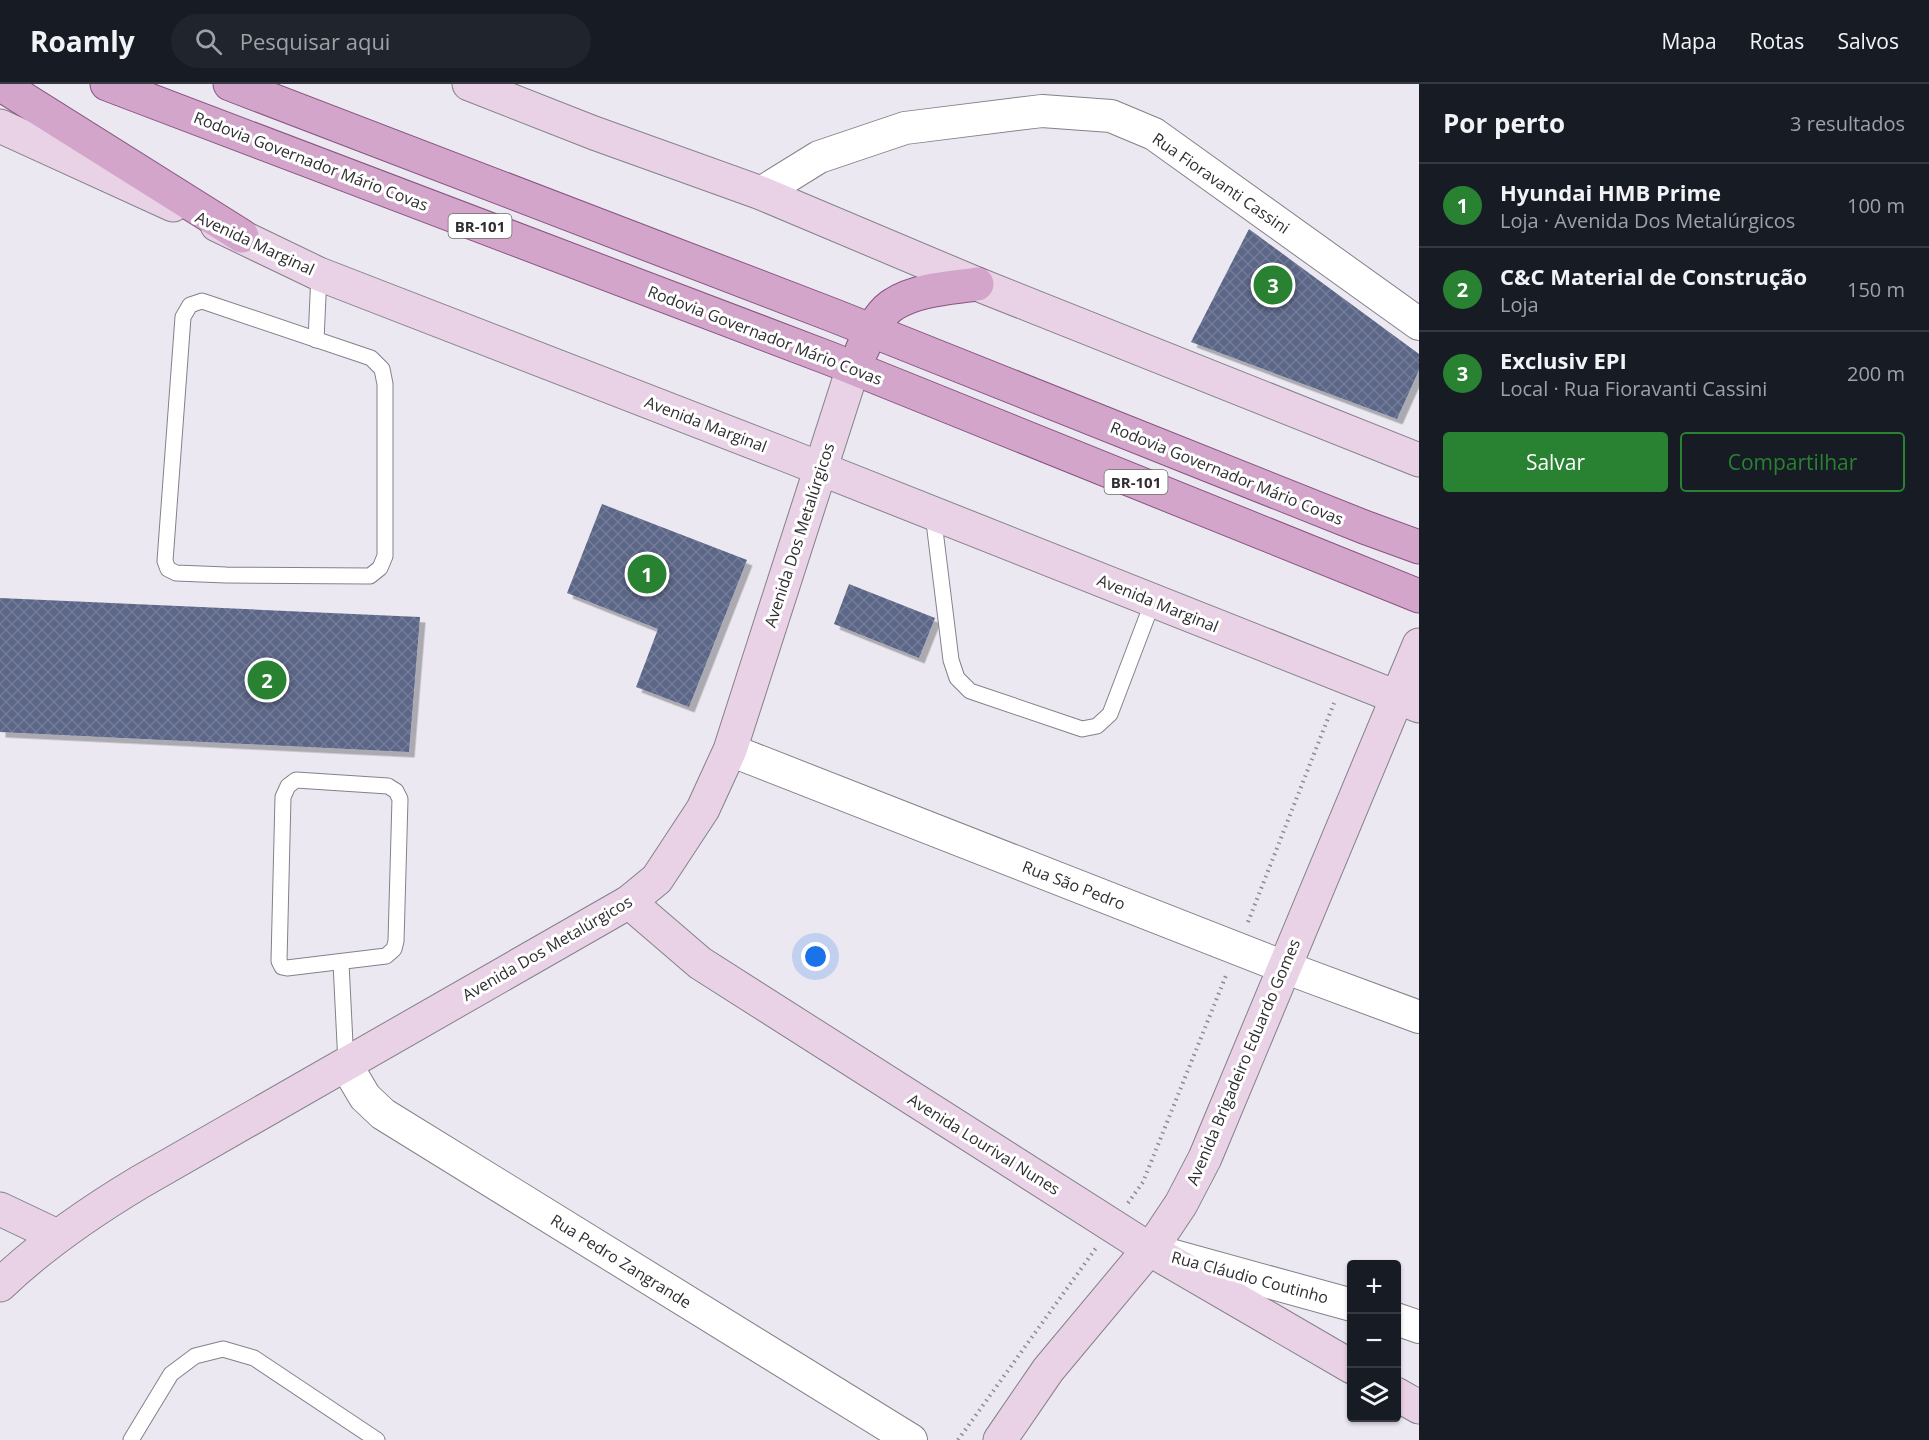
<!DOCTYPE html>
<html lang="pt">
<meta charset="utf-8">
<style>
:root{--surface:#171b24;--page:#20242c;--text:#f1f3f6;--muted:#9ea1a6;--line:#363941;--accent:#288231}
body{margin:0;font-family:"Open Sans",sans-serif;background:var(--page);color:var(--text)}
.controls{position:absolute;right:18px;bottom:18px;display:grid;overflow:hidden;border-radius:6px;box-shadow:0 2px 4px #0004}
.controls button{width:54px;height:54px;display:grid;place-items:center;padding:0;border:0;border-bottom:2px solid var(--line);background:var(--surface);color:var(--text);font:30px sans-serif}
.you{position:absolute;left:816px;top:873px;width:21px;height:21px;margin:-15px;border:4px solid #fff;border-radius:50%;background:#1a73e8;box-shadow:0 0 0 9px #1a73e833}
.badge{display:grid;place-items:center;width:39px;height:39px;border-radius:50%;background:var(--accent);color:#fff;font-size:20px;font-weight:700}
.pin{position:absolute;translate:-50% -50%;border:3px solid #fff;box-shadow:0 2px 6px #0006}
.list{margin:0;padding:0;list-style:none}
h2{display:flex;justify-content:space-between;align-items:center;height:78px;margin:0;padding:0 24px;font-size:26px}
h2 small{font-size:20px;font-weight:400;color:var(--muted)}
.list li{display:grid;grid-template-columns:39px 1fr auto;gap:18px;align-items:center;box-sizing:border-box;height:84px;padding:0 24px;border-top:2px solid var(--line)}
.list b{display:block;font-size:22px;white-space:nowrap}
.list p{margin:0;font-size:20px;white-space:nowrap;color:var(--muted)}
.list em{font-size:20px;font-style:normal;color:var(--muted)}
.actions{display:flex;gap:12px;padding:18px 24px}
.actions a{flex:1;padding:14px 0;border:2px solid var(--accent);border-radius:6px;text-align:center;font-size:21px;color:var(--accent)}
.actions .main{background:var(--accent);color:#fff}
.icon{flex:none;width:33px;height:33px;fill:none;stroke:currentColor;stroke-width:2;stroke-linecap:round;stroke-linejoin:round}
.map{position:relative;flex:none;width:1419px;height:1356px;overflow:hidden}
header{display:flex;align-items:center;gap:36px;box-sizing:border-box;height:84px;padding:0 30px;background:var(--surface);border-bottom:2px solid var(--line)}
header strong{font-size:28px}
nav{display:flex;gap:33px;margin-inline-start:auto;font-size:21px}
.search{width:420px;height:54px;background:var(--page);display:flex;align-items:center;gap:15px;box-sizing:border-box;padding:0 21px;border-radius:33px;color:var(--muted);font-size:22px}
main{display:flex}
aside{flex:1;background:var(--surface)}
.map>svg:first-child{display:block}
.building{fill:url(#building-cross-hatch);filter:url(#shadow)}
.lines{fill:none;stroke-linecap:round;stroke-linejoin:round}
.lane-casing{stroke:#848189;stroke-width:17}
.street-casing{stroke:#848189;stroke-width:34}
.secondary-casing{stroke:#848189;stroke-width:35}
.primary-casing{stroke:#87547f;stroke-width:35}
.path{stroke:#8d8a91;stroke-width:4;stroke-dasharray:1.5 4.5;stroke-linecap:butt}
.lane{stroke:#fff;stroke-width:15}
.street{stroke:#fff;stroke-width:32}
.secondary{stroke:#e9d2e5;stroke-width:33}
.primary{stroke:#d3a5cb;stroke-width:33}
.labels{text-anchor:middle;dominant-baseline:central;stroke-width:6;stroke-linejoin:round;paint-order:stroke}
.shield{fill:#fff;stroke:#6e6d70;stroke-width:1.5}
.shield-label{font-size:15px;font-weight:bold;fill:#302e32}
.street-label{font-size:16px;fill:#302e32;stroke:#fff}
</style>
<header>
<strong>Roamly</strong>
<div class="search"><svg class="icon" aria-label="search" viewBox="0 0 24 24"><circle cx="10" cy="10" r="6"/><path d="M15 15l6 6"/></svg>Pesquisar aqui</div>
<nav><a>Mapa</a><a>Rotas</a><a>Salvos</a></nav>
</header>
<main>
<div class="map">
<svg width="1419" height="1356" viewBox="0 0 1419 1356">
<defs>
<pattern id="building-cross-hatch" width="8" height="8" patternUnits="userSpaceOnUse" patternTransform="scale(1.5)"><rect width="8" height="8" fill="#5b6688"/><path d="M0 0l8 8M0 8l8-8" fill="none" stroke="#747c96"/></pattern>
<filter id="shadow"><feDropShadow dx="5.5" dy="5.5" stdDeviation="0" flood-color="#0004"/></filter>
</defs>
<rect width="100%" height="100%" fill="#ebe8f1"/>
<g class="building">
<polygon points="1249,145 1419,270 1419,286 1397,335 1191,258"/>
<polygon points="602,420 747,476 689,623 636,603 658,545 567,509"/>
<polygon points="849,500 935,534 919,574 834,540"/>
<polygon points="0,514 420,533 409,668 0,648"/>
</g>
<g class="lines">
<g class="lane-casing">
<g id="lane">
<polygon points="202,217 371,274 382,285 385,300 385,472 380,484 370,492 226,491 176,489 168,485 165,477 183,233 190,221"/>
<polyline points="316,256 319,190"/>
<polyline points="933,430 951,576 957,594 970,607 1082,645 1097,642 1110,630 1153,517"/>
<polygon points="296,696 388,702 396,707 400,715 396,857 394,865 386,872 287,884 282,883 279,877 283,713 288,702"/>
<polyline points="341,879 346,980"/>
<polyline points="131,1356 171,1290 195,1272 223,1265 254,1274 377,1356"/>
</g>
</g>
<g class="street-casing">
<g id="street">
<polyline points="761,109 819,73 905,44 1042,27 1111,32 1154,50 1419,240"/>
<polyline points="730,666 1284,883 1419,933"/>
<polyline points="346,981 365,1013 383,1030 911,1356"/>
<polyline points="1170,1171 1352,1221"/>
<polyline points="1396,1235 1419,1243"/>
</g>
</g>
<g class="secondary-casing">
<g id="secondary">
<polyline points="469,0 594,49 761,109 977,200 1419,376"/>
<polyline points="0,42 173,121"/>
<polyline points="217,141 319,190 786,371 1419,622"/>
<polyline points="629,818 700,879 1149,1165 1352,1283"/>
<polyline points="0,1125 57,1152"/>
<path d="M0,1201C43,1160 90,1128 140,1098L629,818L657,795L703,725L730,666L853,284"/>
<polyline points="1396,1310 1419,1323"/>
<polyline points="1000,1356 1048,1286 1159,1153 1181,1120 1205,1074 1419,561"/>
</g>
</g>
<g class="primary-casing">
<g id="primary">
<polyline points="0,0 242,152"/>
<polyline points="107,0 831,275 1419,512"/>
<polyline points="230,0 835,232 1364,443 1419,463"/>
<path d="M862,266C868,252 880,228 894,220C918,205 950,204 977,200"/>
</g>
</g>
<g class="path">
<polyline points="1248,838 1334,619"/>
<polyline points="1128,1119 1143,1098 1227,889"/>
<polyline points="958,1356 1096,1164"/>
</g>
<use href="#lane" class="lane"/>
<use href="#street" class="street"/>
<use href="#secondary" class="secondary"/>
<use href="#primary" class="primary"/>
</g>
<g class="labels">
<g class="shield">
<rect x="448.5" y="130" width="63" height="24" rx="4.5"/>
<rect x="1104.5" y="386" width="63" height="24" rx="4.5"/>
</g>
<g class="shield-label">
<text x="480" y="142">BR-101</text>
<text x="1136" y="398">BR-101</text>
</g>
<g class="street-label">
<text transform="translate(311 77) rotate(21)">Rodovia Governador Mário Covas</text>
<text transform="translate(1221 99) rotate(35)">Rua Fioravanti Cassini</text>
<text transform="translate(255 159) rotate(25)">Avenida Marginal</text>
<text transform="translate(765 251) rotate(21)">Rodovia Governador Mário Covas</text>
<text transform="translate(706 340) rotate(21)">Avenida Marginal</text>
<text transform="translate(1227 389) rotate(22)">Rodovia Governador Mário Covas</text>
<text transform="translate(799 451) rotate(-72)">Avenida Dos Metalúrgicos</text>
<text transform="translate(1158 519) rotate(22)">Avenida Marginal</text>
<text transform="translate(1074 801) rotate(21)">Rua São Pedro</text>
<text transform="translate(547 864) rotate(-30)">Avenida Dos Metalúrgicos</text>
<text transform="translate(1243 978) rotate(-67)">Avenida Brigadeiro Eduardo Gomes</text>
<text transform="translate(984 1060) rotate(32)">Avenida Lourival Nunes</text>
<text transform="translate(621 1177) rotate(32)">Rua Pedro Zangrande</text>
<text transform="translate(1250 1193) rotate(15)">Rua Cláudio Coutinho</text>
</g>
</g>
</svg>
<div class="controls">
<button>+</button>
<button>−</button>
<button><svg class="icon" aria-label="layers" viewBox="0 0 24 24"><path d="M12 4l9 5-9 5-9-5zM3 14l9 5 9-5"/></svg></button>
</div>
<div class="you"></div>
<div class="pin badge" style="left:647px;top:490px">1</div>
<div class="pin badge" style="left:267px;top:596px">2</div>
<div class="pin badge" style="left:1273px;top:201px">3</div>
</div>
<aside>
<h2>Por perto<small>3 resultados</small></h2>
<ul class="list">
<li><span class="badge">1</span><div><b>Hyundai HMB Prime</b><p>Loja · Avenida Dos Metalúrgicos</p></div><em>100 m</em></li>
<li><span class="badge">2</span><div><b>C&amp;C Material de Construção</b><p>Loja</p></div><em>150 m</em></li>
<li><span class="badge">3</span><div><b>Exclusiv EPI</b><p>Local · Rua Fioravanti Cassini</p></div><em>200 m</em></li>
</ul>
<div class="actions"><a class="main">Salvar</a><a>Compartilhar</a></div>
</aside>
</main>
